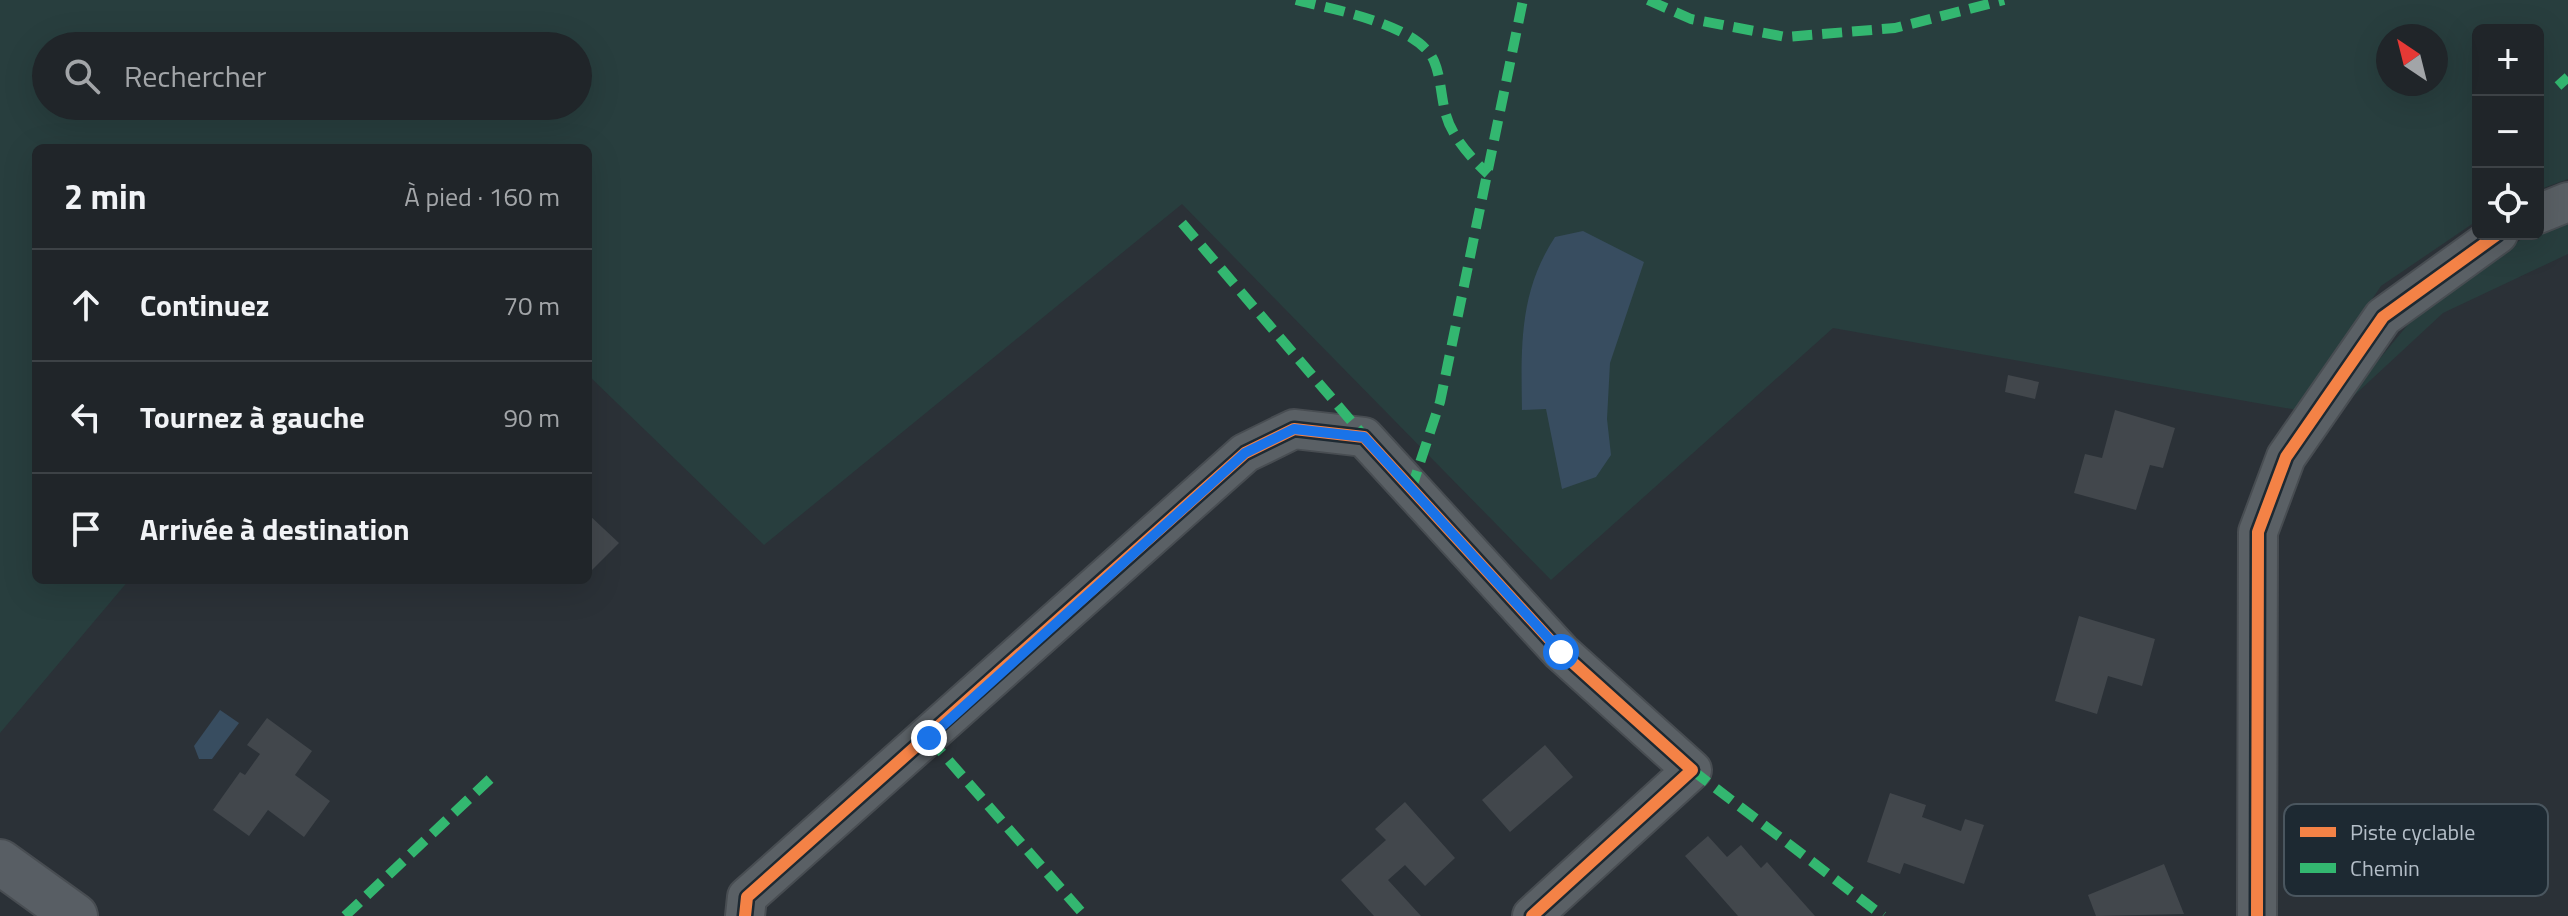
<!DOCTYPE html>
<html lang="fr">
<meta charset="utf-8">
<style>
:root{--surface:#202529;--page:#2d3135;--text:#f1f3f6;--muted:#a2a5a8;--line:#3d4246}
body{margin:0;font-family:"Titillium Web",sans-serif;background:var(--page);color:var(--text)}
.controls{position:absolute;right:24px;top:24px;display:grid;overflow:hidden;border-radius:12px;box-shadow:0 8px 32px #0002}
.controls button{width:72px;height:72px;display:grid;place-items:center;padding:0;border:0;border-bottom:2px solid var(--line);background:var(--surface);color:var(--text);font:40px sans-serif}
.compass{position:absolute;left:2376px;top:24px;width:72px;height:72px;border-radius:50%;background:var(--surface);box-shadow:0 8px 32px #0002;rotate:325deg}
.stop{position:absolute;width:24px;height:24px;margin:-18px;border:6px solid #1a73e8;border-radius:50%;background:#fff}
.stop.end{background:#1a73e8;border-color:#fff;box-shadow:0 2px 8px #0008}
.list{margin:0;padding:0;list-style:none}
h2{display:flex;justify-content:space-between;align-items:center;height:104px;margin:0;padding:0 32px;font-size:34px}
h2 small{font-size:26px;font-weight:400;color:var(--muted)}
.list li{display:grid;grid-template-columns:52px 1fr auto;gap:24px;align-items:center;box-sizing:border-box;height:112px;padding:0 32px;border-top:2px solid var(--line)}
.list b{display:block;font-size:30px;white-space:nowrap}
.list em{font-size:26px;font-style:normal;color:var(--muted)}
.icon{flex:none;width:44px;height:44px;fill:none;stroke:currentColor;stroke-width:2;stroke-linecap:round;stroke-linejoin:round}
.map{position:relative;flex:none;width:2568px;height:916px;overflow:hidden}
.search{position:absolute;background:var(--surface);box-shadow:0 8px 32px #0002;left:32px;top:32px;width:560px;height:88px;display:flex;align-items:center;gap:20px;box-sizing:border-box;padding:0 28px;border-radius:44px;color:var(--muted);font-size:30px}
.panel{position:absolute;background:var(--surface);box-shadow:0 8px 32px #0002;left:32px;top:144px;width:560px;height:440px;border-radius:12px}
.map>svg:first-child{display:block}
.green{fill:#283e3e;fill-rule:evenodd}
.water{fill:#384d60}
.building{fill:#42474c}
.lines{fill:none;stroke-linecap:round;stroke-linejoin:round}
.minor-casing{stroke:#484d52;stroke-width:42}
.secondary-casing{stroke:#484d52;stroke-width:48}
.minor{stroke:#5a6065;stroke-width:38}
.secondary{stroke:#585e64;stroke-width:44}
.quiet{stroke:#33b770;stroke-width:10;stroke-dasharray:20 10;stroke-linecap:butt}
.cycleway-casing{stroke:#1d2932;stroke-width:17}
.cycleway{stroke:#f48246;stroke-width:12}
.route{stroke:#1a73e8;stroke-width:10}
.key{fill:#1d2932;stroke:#4a565f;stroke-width:2}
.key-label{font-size:22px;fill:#b4bec8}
</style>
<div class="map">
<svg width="2568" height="916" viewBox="0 0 2568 916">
<rect width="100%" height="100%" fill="#2b3137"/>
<g class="green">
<path d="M0,0H2568V179L2538,190V30H2478V220L2381,286L2297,410L1833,328L1551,580L1182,204L764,545L588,375V148H36V580H129L0,733ZM2388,36H2436V84H2388ZM46,46H578V106H46Z"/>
<polygon points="2568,222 2568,254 2443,313 2332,416 2425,304 2528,235"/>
</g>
<g class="water">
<path d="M1583,231L1644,262L1610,363L1607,419L1611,455L1596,477L1562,489L1546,409L1522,410C1521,346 1519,292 1555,237Z"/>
<polygon points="220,710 239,723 212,759 199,759 194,746"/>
</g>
<g class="building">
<polygon points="2008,375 2039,382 2035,399 2005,392"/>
<polygon points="2115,410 2175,428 2163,468 2150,465 2136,510 2074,493 2085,454 2102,458"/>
<polygon points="588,514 619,543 588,574"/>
<polygon points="2079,616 2155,639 2142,686 2108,676 2097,714 2055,701"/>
<polygon points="267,718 312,751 295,775 330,801 304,837 268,810 249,836 213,810 240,772 245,775 260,754 247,745"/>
<polygon points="1545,745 1573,777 1510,832 1482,800"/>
<polygon points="1890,793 1926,805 1922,817 1961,831 1965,819 1984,825 1964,884 1904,863 1900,874 1867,862"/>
<polygon points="1405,802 1455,858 1425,886 1405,865 1388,880 1421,916 1374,916 1341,880 1386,840 1375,829"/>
<polygon points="1708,836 1727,857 1741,845 1761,868 1767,862 1815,916 1738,916 1685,856"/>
<polygon points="2164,864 2184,914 2096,916 2088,895"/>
</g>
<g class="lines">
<g class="minor-casing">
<g id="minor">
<polyline points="2538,214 2568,202"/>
<polyline points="745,916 747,897 1245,453 1294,429 1364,437 1561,652 1692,770 1532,916"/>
<polyline points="2257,916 2258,532 2286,457 2383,317 2498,234"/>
</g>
</g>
<g class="secondary-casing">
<polyline id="secondary" points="0,862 75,916"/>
</g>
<use href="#minor" class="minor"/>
<use href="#secondary" class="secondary"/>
<g class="quiet">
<path d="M1296,0C1331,9 1418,24 1434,61C1441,77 1441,98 1446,115C1452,137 1472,159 1488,174"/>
<polyline points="1648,0 1691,19 1786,37 1895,28 2004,0"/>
<polyline points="2558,86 2568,77"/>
<polyline points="1182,223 1364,436"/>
<polyline points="1411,490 1440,402 1523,0"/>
<polyline points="929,738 1085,916"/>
<polyline points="1692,770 1883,916"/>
<polyline points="345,916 490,779"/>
</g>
<g class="cycleway-casing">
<g id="cycleway">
<polyline points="745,916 747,897 1245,453 1294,429 1364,437 1561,652 1692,770 1532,916"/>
<polyline points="2257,916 2258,532 2286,457 2383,317 2498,234"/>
</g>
</g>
<use href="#cycleway" class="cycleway"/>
</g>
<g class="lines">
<polyline class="route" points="929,738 1245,453 1294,429 1364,437 1561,652"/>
</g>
<rect x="2284" y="804" width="264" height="92" rx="12" class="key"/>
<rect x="2300" y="827" width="36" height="10" fill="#f48246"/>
<rect x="2300" y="863" width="36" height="10" fill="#33b770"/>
<g class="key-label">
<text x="2350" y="840">Piste cyclable</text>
<text x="2350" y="876">Chemin</text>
</g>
</svg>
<div class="controls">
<button>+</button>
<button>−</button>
<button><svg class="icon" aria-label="locate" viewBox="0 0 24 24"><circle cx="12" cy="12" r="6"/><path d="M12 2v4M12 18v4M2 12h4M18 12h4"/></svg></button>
</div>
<svg class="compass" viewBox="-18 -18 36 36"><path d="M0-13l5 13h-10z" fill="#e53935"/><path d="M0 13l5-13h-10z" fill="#a2a5a8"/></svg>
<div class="stop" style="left:1561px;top:652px"></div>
<div class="stop end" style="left:929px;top:738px"></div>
<div class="search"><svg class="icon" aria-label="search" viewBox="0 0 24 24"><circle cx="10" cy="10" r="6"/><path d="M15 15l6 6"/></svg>Rechercher</div>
<section class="panel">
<h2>2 min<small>À pied · 160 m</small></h2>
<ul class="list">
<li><svg class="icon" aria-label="ahead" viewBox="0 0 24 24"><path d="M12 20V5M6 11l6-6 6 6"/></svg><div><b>Continuez</b></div><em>70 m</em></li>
<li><svg class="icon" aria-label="left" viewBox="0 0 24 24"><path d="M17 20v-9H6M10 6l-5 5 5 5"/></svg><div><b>Tournez à gauche</b></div><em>90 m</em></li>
<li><svg class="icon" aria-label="arrive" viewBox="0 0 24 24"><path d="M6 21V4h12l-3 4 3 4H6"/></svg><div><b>Arrivée à destination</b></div></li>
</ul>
</section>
</div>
